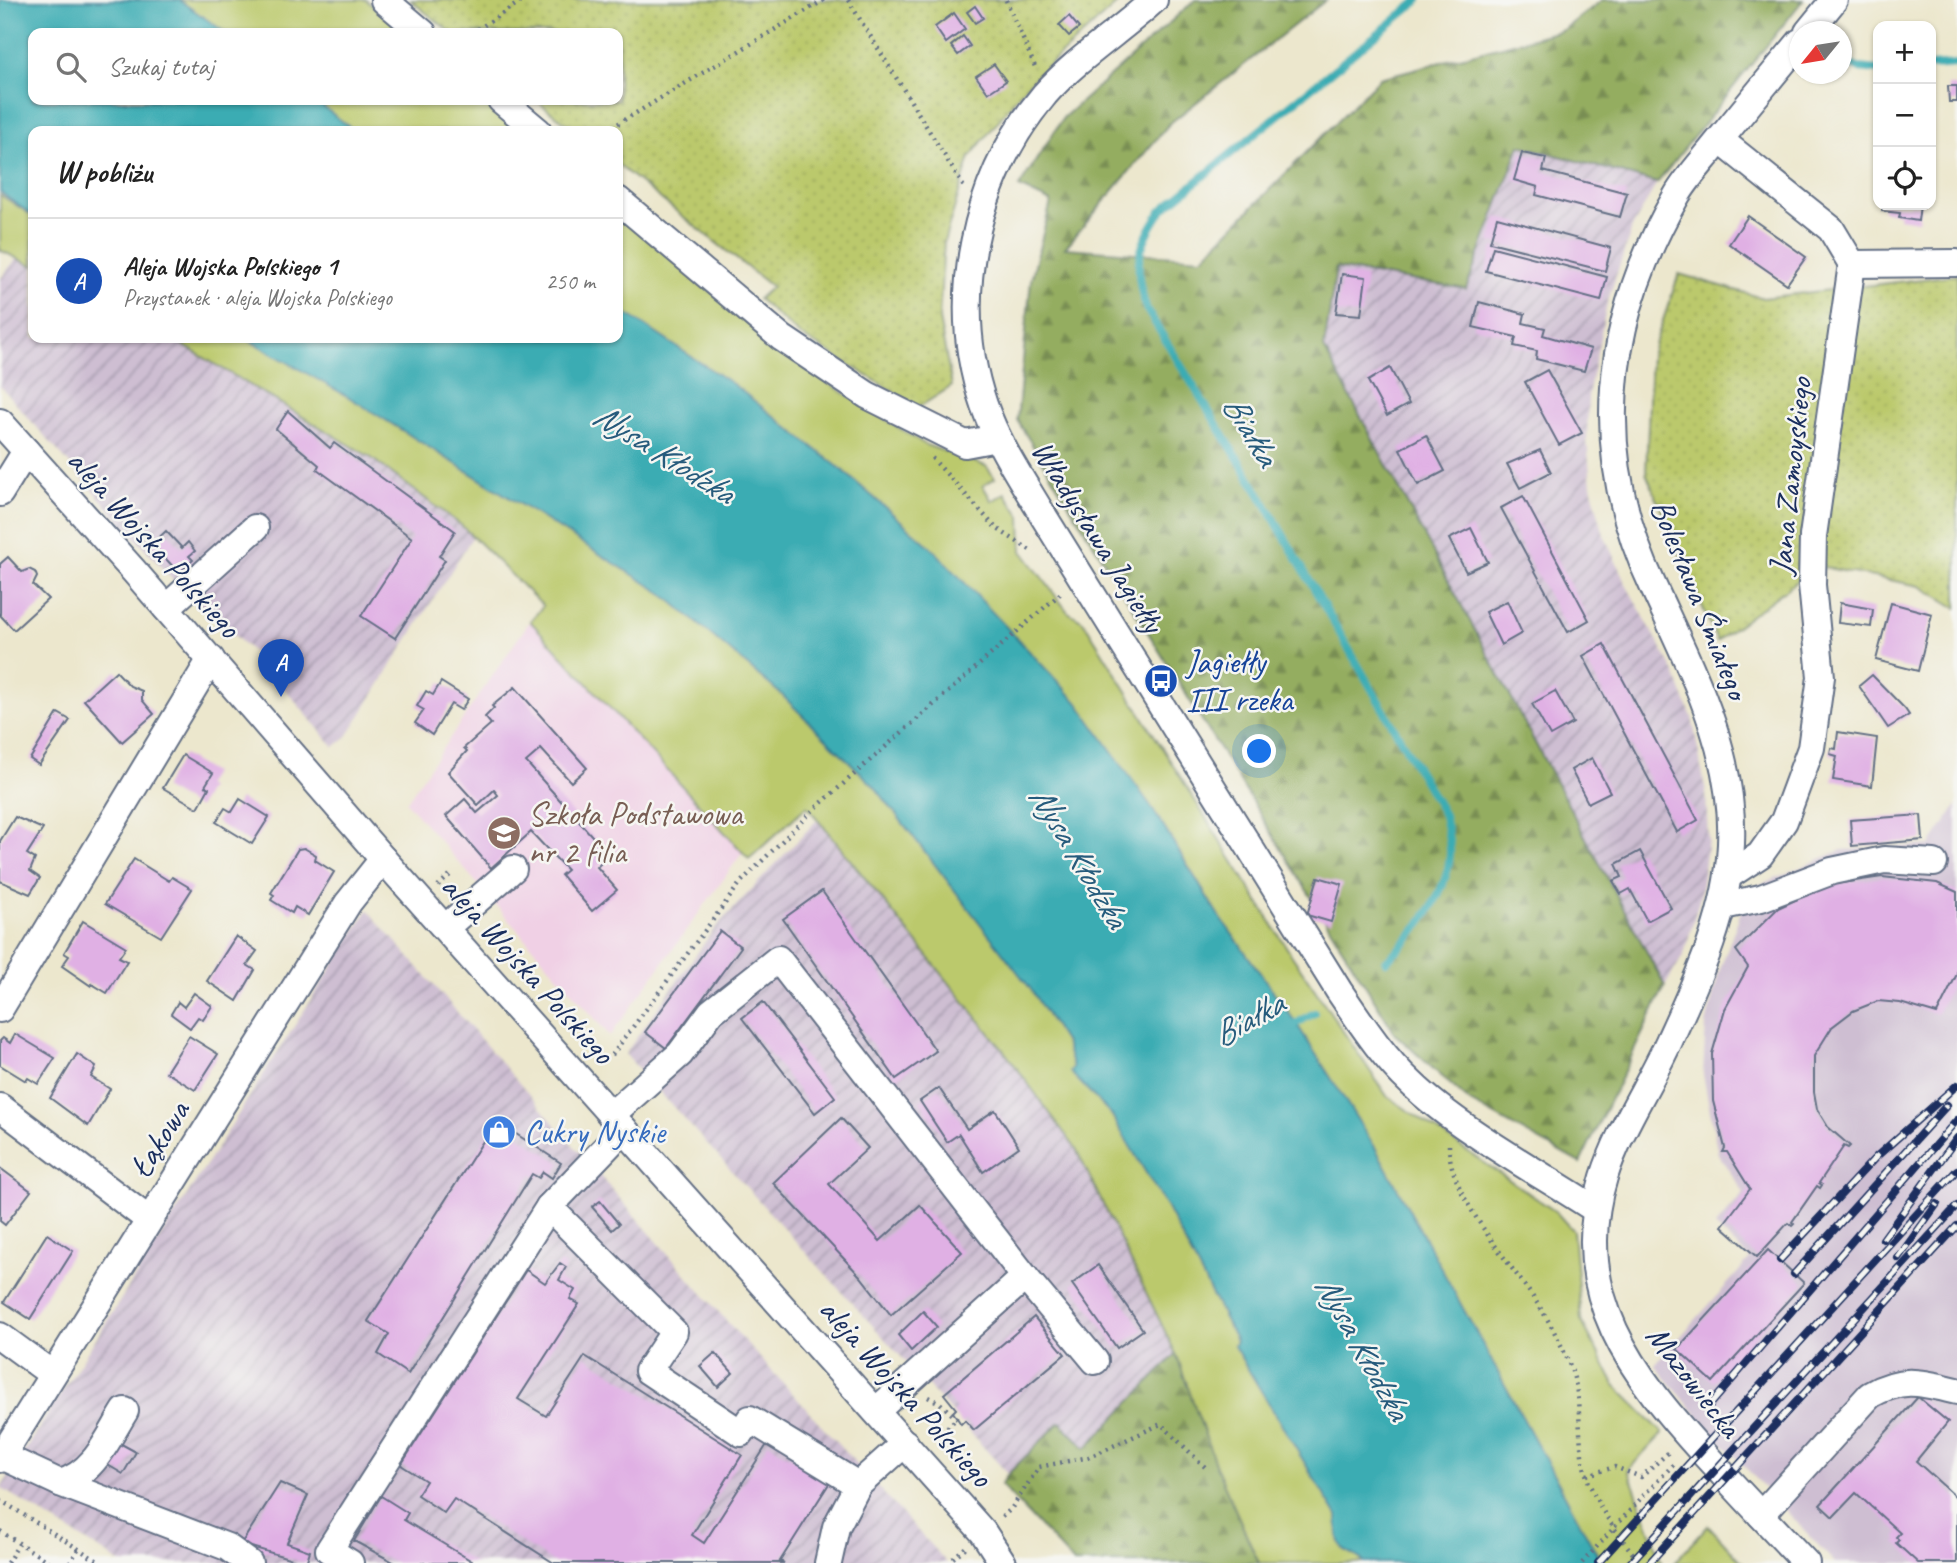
<!DOCTYPE html>
<html lang="pl">
<meta charset="utf-8">
<style>
:root{--surface:#fff;--page:#f2f2f2;--text:#222;--muted:#767676;--line:#e0e0e0;--accent:#d1495b}
body{margin:0;font-family:Caveat,sans-serif;background:var(--page);color:var(--text)}
.controls{position:absolute;right:21px;top:21px;display:grid;overflow:hidden;border-radius:14px;box-shadow:0 2px 5px #0004}
.controls button{width:63px;height:63px;display:grid;place-items:center;padding:0;border:0;border-bottom:2px solid var(--line);background:var(--surface);color:var(--text);font:35px sans-serif}
.compass{position:absolute;left:1789px;top:21px;width:63px;height:63px;border-radius:50%;background:var(--surface);box-shadow:0 2px 5px #0004;rotate:240deg}
.you{position:absolute;left:1260px;top:752px;width:24px;height:24px;margin:-18px;border:5px solid #fff;border-radius:50%;background:#1a73e8;box-shadow:0 0 0 10px #1a73e833}
.badge{display:grid;place-items:center;width:46px;height:46px;border-radius:50%;background:var(--accent);color:#fff;font-size:23px;font-weight:700}
.pin{position:absolute;translate:-50% -58px;filter:drop-shadow(0 2px 4px #0008)}
.pin::after{content:'';position:absolute;top:37px;width:24px;height:21px;background:inherit;clip-path:polygon(0 0,100% 0,50% 100%)}
.list{margin:0;padding:0;list-style:none}
h2{display:flex;justify-content:space-between;align-items:center;height:91px;margin:0;padding:0 28px;font-size:30px}
h2 small{font-size:23px;font-weight:400;color:var(--muted)}
.list li{display:grid;grid-template-columns:46px 1fr auto;gap:21px;align-items:center;box-sizing:border-box;height:126px;padding:0 28px;border-top:2px solid var(--line)}
.list b{display:block;font-size:26px;white-space:nowrap}
.list p{margin:0;font-size:23px;white-space:nowrap;color:var(--muted)}
.list em{font-size:23px;font-style:normal;color:var(--muted)}
.icon{flex:none;width:38px;height:38px;fill:none;stroke:currentColor;stroke-width:2;stroke-linecap:round;stroke-linejoin:round}
.map{position:relative;flex:none;width:1957px;height:1563px;overflow:hidden}
.search{position:absolute;background:var(--surface);box-shadow:0 2px 5px #0004;left:28px;top:28px;width:595px;height:77px;display:flex;align-items:center;gap:18px;box-sizing:border-box;padding:0 24px;border-radius:14px;color:var(--muted);font-size:26px}
.panel{position:absolute;background:var(--surface);box-shadow:0 2px 5px #0004;left:28px;top:126px;width:595px;height:217px;border-radius:14px}
.map>svg:first-child{display:block}
.built{fill:#f0d0e5}
.industrial{fill:url(#industrial-furrows)}
.railway{fill:#cebed2}
.grass{fill:#bbc96c;stroke:#6b7c65;stroke-width:2}
.forest{fill:url(#forest-firs);stroke:#586e5f;stroke-width:2}
.garden{fill:url(#garden-dots);stroke:#6b7c65;stroke-width:2}
.water{fill:#3aacb3;stroke:#2a6e88;stroke-width:2}
.lines{fill:none;stroke-linecap:round;stroke-linejoin:round}
.stream{stroke:#3aacb3;stroke-width:8}
.building{fill:#e0b0e4}
.minor-casing{stroke:#646f85;stroke-width:30}
.path{stroke:#646f85;stroke-width:4.5;stroke-dasharray:2 5;stroke-linecap:butt}
.minor{stroke:#fff;stroke-width:26}
.rail-casing{stroke:#1b2f5e;stroke-width:8}
.rail{stroke:#f6f6f2;stroke-width:5;stroke-dasharray:16;stroke-linecap:butt}
.path-bridge{stroke:#646f85;stroke-width:4.5;stroke-dasharray:2 5;stroke-linecap:butt}
.labels{text-anchor:middle;dominant-baseline:central;stroke-width:5;stroke-linejoin:round;paint-order:stroke}
.street-label{font-size:33px;fill:#1b2f5e;stroke:#f6f6f2}
.transit-label{font-size:33px;fill:#164399;stroke:#f6f6f2;text-anchor:start}
.education-label{font-size:33px;fill:#785e54;stroke:#f6f6f2;text-anchor:start}
.shop-label{font-size:33px;fill:#366cbe;stroke:#f6f6f2;text-anchor:start}
.water-label{font-size:35px;font-style:italic;fill:#265b7c;stroke:#f6f6f2}
</style>
<div class="map">
<svg width="1957" height="1563" viewBox="0 0 1957 1563">
<defs>
<pattern id="industrial-furrows" width="10" height="10" patternUnits="userSpaceOnUse" patternTransform="scale(1.75)"><rect width="10" height="10" fill="#cebed2"/><path d="M-1 1l2-2M0 10L10 0M9 11l2-2" fill="none" stroke="#a69bae"/></pattern>
<pattern id="forest-firs" width="22" height="20" patternUnits="userSpaceOnUse" patternTransform="scale(1.75)"><rect width="22" height="20" fill="#94ad60"/><path d="M5 1l3.5 6h-7zM16 11l3.5 6h-7z" fill="#788d52"/></pattern>
<pattern id="garden-dots" width="8" height="8" patternUnits="userSpaceOnUse" patternTransform="scale(1.75)"><rect width="8" height="8" fill="#bbc96c"/><path d="M2 2h.1M6 6h.1" fill="none" stroke="#a0ad60" stroke-width="1.8" stroke-linecap="round"/></pattern>
</defs>
<rect width="100%" height="100%" fill="#f6f6f2"/>
<filter id="ink" filterUnits="userSpaceOnUse"><feTurbulence type="fractalNoise" baseFrequency=".0143" numOctaves="2"/><feDisplacementMap in="SourceGraphic" scale="14" xChannelSelector="R" yChannelSelector="G"/><feConvolveMatrix kernelMatrix="1 2 1 2 8 2 1 2 1" color-interpolation-filters="sRGB"/></filter>
<filter id="wash" filterUnits="userSpaceOnUse"><feTurbulence type="fractalNoise" baseFrequency=".00686" numOctaves="4" result="noise"/><feDisplacementMap in="SourceGraphic" scale="28" xChannelSelector="R" yChannelSelector="G"/><feGaussianBlur stdDeviation="1.57" result="paint"/><feColorMatrix in="noise" values="0 0 0 0 0 0 0 0 0 0 0 0 0 0 0 0 0 1.4 0 .05"/><feComposite in="paint" operator="in"/></filter>
<g filter="url(#wash)">
<rect width="100%" height="100%" fill="#ece7cd"/>
<polygon class="built" points="530,621 743,852 610,1036 406,802"/>
<g class="industrial">
<polygon points="1519,145 1657,183 1632,228 1607,303 1588,396 1587,440 1591,485 1604,535 1628,588 1674,671 1692,717 1706,792 1708,840 1700,897 1684,954 1665,986 1324,348 1336,268 1466,289"/>
<polygon points="17,258 33,266 33,338 171,338 370,457 473,536 346,738 334,747 254,653 172,579 0,386 0,279"/>
<polygon points="817,820 1008,1056 1076,1149 1176,1354 1086,1448 1060,1422 1008,1474 625,1054 715,928"/>
<polygon points="368,910 731,1326 947,1563 121,1563 1,1488"/>
</g>
<polygon class="railway" points="1957,805 1957,1563 1835,1563 1699,1418 1655,1365 1750,1259 1715,1226 1744,1193 1718,1154 1703,1074 1706,1024 1719,972 1749,889 1842,850 1930,845"/>
<g class="grass">
<polygon points="179,0 366,0 405,33 226,33"/>
<polygon points="314,100 484,100 521,131 355,131"/>
<polygon points="0,195 33,216 33,266 0,250"/>
<polygon points="618,214 794,361 926,445 986,466 995,478 983,486 992,501 1005,493 1021,516 1022,551 1068,612 1083,621 1292,956 1387,1096 1556,1212 1573,1231 1581,1320 1615,1385 1663,1433 1628,1470 1662,1563 1602,1563 1376,1149 1296,1023 1217,913 1150,805 1003,625 933,549 842,470 734,385 618,308"/>
<path d="M171,338H245L352,399L662,593L782,695L875,787L1030,988L1065,1043L1073,1067L1071,1072L1111,1114L1167,1208L1236,1341L1234,1346L1337,1516C1338,1526 1337,1543 1345,1550C1352,1556 1359,1555 1364,1563H1259L1217,1469L1176,1354L1076,1149L1008,1056L807,806L749,859L530,621L543,606L462,526L370,457Z"/>
<polygon points="1708,1525 1743,1563 1674,1563"/>
</g>
<g class="forest">
<polygon points="1195,0 1326,0 1169,124 1065,248 1202,258 1380,78 1563,30 1602,0 1803,0 1657,183 1520,145 1466,289 1336,268 1324,348 1665,986 1580,1163 1470,1102 1396,1035 1017,420 1031,280 1051,202 1019,187 1063,118"/>
<polygon points="1176,1354 1217,1469 1259,1563 1074,1563 1001,1485 1008,1474 1060,1422 1086,1448"/>
</g>
<g class="garden">
<polygon points="410,0 1121,0 1025,87 970,157 944,242 939,319 952,386 919,407 800,335 758,299 772,287 618,165 618,131 576,131 536,100 618,100 618,33 452,33"/>
<polygon points="1679,274 1763,298 1957,275 1957,608 1920,586 1817,566 1717,641 1646,473 1651,355"/>
</g>
<g class="water">
<polygon points="0,0 179,0 226,33 33,33 33,100 314,100 355,131 33,131 33,216 0,192"/>
<path d="M618,308L734,385L842,470L933,549L1077,702L1150,805L1217,913L1296,1023L1376,1149L1602,1563H1364C1359,1555 1352,1556 1345,1550C1337,1543 1338,1526 1337,1516L1234,1346L1236,1341L1167,1208L1111,1114L1070,1072L1073,1067L1065,1043L1030,988L875,787L782,695L662,593L352,399L245,338H618Z"/>
</g>
<g class="lines">
<g class="stream">
<polyline points="1842,60 1858,68 1878,70"/>
<polyline points="1931,66 1957,64"/>
<path d="M1386,961C1414,936 1448,893 1450,854C1451,842 1446,827 1444,815L1265,503L1147,310C1132,268 1137,246 1162,210L1419,0"/>
<polyline points="1289,1028 1314,1013"/>
</g>
</g>
<g id="blocks">
<g class="building">
<polygon points="975,6 983,18 975,23 967,12"/>
<polygon points="954,13 965,29 946,43 935,27"/>
<polygon points="1069,16 1079,28 1069,36 1059,25"/>
<polygon points="963,36 970,46 958,55 951,46"/>
<polygon points="994,64 1006,81 988,93 976,76"/>
<polygon points="1948,86 1957,86 1957,102 1949,102"/>
<polygon points="1522,153 1546,158 1543,171 1627,193 1620,217 1536,195 1538,187 1514,180"/>
<polygon points="1883,205 1920,205 1918,221 1899,218 1900,213 1882,211"/>
<polygon points="1748,216 1806,257 1787,284 1729,244"/>
<polygon points="1497,217 1611,248 1605,271 1490,242"/>
<polygon points="1493,247 1607,277 1601,301 1486,271"/>
<polygon points="1342,274 1366,277 1361,315 1336,313"/>
<polygon points="1479,302 1525,314 1523,323 1545,328 1543,335 1591,349 1584,371 1536,359 1537,351 1514,346 1516,337 1473,327"/>
<polygon points="1390,368 1409,404 1387,416 1368,381"/>
<polygon points="1547,370 1582,433 1559,445 1525,382"/>
<polygon points="288,411 330,448 334,443 455,531 439,556 445,560 395,638 361,616 412,538 317,469 319,465 276,429"/>
<polygon points="1426,435 1445,471 1418,485 1400,449"/>
<polygon points="1540,450 1551,472 1520,488 1507,464"/>
<polygon points="1523,496 1589,620 1568,632 1501,508"/>
<polygon points="1471,528 1488,562 1466,572 1449,539"/>
<polygon points="166,531 182,548 188,542 195,551 189,556 193,560 179,573 152,544"/>
<polygon points="8,557 22,572 29,569 35,572 37,577 33,585 48,599 14,630 0,615 0,564"/>
<polygon points="1507,601 1522,633 1501,645 1485,612"/>
<polygon points="1840,603 1873,609 1871,627 1838,623"/>
<polygon points="1891,603 1932,614 1918,671 1876,660"/>
<polygon points="1604,644 1698,820 1677,832 1583,656"/>
<polygon points="116,671 130,686 142,691 142,700 154,714 122,742 84,700"/>
<polygon points="1872,675 1905,709 1909,715 1888,728 1859,686"/>
<polygon points="441,682 468,699 461,710 451,704 432,735 415,723 424,710 417,706 426,691 433,695"/>
<polygon points="515,687 587,768 571,782 541,749 526,762 609,855 597,867 617,890 592,911 561,875 567,870 531,832 491,868 446,816 465,799 477,813 498,795 494,790 478,805 448,772 467,751 464,748 491,724 485,717 494,708 492,706"/>
<polygon points="1555,691 1573,723 1550,736 1532,704"/>
<polygon points="58,713 70,720 39,765 30,759"/>
<polygon points="1838,732 1877,738 1872,786 1833,780 1837,756 1830,754 1831,748 1836,749"/>
<polygon points="183,755 213,773 205,786 209,788 198,808 163,788"/>
<polygon points="1592,758 1610,792 1588,803 1571,770"/>
<polygon points="240,799 269,817 252,844 216,822 225,808 232,812"/>
<polygon points="1921,815 1923,840 1852,846 1850,820"/>
<polygon points="15,817 43,829 27,854 35,859 30,871 40,878 30,894 0,881 0,841"/>
<polygon points="304,848 316,855 315,860 334,872 308,915 295,907 292,913 271,900 274,895 271,893 298,849"/>
<polygon points="1640,851 1671,908 1647,921 1630,889 1621,894 1613,881 1622,877 1616,864"/>
<polygon points="134,859 169,881 172,877 192,889 161,937 105,904"/>
<polygon points="1318,877 1342,884 1331,922 1307,915"/>
<polygon points="1882,877 1937,883 1957,892 1957,974 1937,1014 1900,1003 1878,1001 1853,1011 1832,1027 1814,1056 1814,1092 1817,1109 1828,1127 1850,1146 1848,1148 1844,1146 1819,1183 1822,1185 1820,1188 1817,1186 1792,1222 1794,1224 1792,1226 1788,1223 1757,1257 1722,1226 1750,1189 1727,1152 1723,1152 1725,1148 1713,1101 1712,1054 1725,1009 1748,967 1736,950 1778,908 1828,885"/>
<polygon points="822,891 936,1051 896,1079 783,919"/>
<polygon points="83,921 126,947 119,957 127,961 107,993 92,984 91,986 62,966 69,956 64,953"/>
<polygon points="720,931 741,947 666,1048 645,1032"/>
<polygon points="236,936 257,951 247,965 255,970 237,1001 207,981"/>
<polygon points="194,993 212,1006 203,1020 198,1017 190,1028 171,1014 178,1002 184,1007"/>
<polygon points="763,1002 835,1097 815,1113 742,1018"/>
<polygon points="15,1034 55,1058 38,1084 28,1078 26,1081 0,1065 0,1041 3,1038 10,1043"/>
<polygon points="189,1036 218,1054 195,1090 166,1072"/>
<polygon points="77,1054 96,1067 91,1077 110,1089 88,1126 50,1098"/>
<polygon points="939,1088 967,1129 995,1110 1019,1147 983,1172 959,1134 947,1142 920,1101"/>
<polygon points="841,1118 868,1148 829,1184 880,1241 920,1205 962,1252 891,1315 861,1277 773,1183"/>
<polygon points="496,1121 561,1163 552,1178 543,1172 539,1178 532,1174 408,1374 378,1354 389,1334 368,1321"/>
<polygon points="0,1168 31,1191 5,1225 0,1221"/>
<polygon points="600,1201 619,1224 612,1230 592,1207"/>
<polygon points="47,1234 73,1251 30,1319 4,1302"/>
<polygon points="1768,1250 1804,1283 1713,1382 1677,1349"/>
<polygon points="560,1263 566,1267 559,1280 575,1290 570,1299 579,1304 518,1399 546,1416 585,1356 742,1455 692,1535 704,1543 768,1443 830,1482 780,1561 784,1563 554,1563 454,1499 444,1513 417,1495 426,1481 401,1465 526,1270 545,1283"/>
<polygon points="1098,1265 1143,1330 1117,1348 1072,1284"/>
<polygon points="923,1311 937,1327 911,1351 898,1335"/>
<polygon points="1034,1317 1065,1354 974,1430 965,1420 961,1424 953,1412 956,1409 944,1394"/>
<polygon points="715,1353 733,1373 718,1387 700,1366"/>
<polygon points="1918,1397 1948,1422 1916,1461 1957,1498 1957,1563 1918,1563 1896,1543 1899,1540 1896,1537 1900,1533 1856,1493 1833,1517 1820,1505"/>
<polygon points="114,1440 136,1452 123,1474 101,1461"/>
<polygon points="280,1483 308,1495 287,1543 310,1551 306,1563 241,1544"/>
<polygon points="381,1496 408,1513 404,1520 475,1563 395,1563 354,1541"/>
</g>
</g>
</g>
<g filter="url(#ink)">
<use href="#blocks" fill-opacity="0" stroke="#646f85" stroke-width="2"/>
<g class="lines">
<g class="minor-casing">
<g id="minor">
<polyline points="384,0 423,33"/>
<path d="M1154,0C1119,32 1076,59 1045,94C974,178 948,301 984,405C998,445 1022,480 1044,517L1339,991C1361,1023 1382,1056 1411,1083C1458,1129 1540,1173 1596,1210"/>
<polyline points="1808,32 1834,0"/>
<path d="M1800,42C1771,77 1742,112 1713,148C1701,163 1687,178 1677,195C1604,321 1590,453 1653,586C1691,669 1735,751 1731,844C1728,914 1699,976 1670,1039C1650,1084 1619,1129 1604,1177C1568,1293 1633,1376 1707,1457C1740,1493 1773,1528 1806,1563"/>
<polyline points="501,100 538,131"/>
<polyline points="1720,140 1831,229 1852,264 1957,263"/>
<polyline points="618,200 782,338 867,395 965,444 997,438"/>
<polyline points="0,422 133,570 383,859 983,1532 1003,1563"/>
<polyline points="0,493 26,451"/>
<polyline points="166,608 255,528"/>
<polyline points="1728,876 1760,855 1784,821 1811,748 1821,677 1812,585 1813,536 1852,264"/>
<polyline points="1723,906 1761,898 1832,871 1884,860 1934,863"/>
<polyline points="445,928 513,869"/>
<polyline points="0,1009 211,659"/>
<polyline points="0,1107 149,1220"/>
<polyline points="611,1115 680,1054 711,1012 778,959 1025,1277 876,1411"/>
<polyline points="549,1207 674,1332 648,1371 741,1433 750,1419 858,1485 836,1527 828,1563"/>
<polyline points="1025,1277 1095,1361"/>
<polyline points="0,1336 52,1374"/>
<polyline points="2,1456 60,1483 227,1547 249,1563"/>
<polyline points="0,1459 348,903 383,859"/>
<path d="M60,1483C94,1474 108,1438 125,1411"/>
<polyline points="858,1485 905,1443"/>
<path d="M1761,1515L1870,1395C1904,1376 1922,1383 1957,1391"/>
<polyline points="350,1563 329,1550 549,1207 624,1129"/>
</g>
</g>
<g class="path">
<polyline points="848,0 964,187"/>
<polyline points="1006,0 1036,69"/>
<polyline points="472,33 523,0"/>
<polyline points="606,131 824,0"/>
<polyline points="932,458 996,528 1030,550"/>
<polyline points="438,886 451,874"/>
<polyline points="612,1055 741,882 810,813 1061,593"/>
<path d="M1449,1145C1448,1201 1523,1274 1550,1324C1560,1342 1570,1362 1575,1382C1582,1413 1577,1447 1587,1477C1598,1510 1620,1536 1640,1563"/>
<polyline points="928,1397 940,1403 957,1419"/>
<polyline points="942,1432 956,1419"/>
<polyline points="1587,1475 1615,1467 1641,1477 1669,1452"/>
<polyline points="1643,1496 1677,1461"/>
<polyline points="0,1500 101,1563"/>
<polyline points="1002,1517 1011,1509 1039,1467 1089,1457 1161,1424 1208,1470"/>
<polyline points="0,1531 50,1563"/>
<polyline points="953,1558 966,1547"/>
<polyline points="7,1563 19,1544"/>
<polyline points="70,1563 78,1549"/>
</g>
<use href="#minor" class="minor"/>
<g class="rail-casing">
<g id="rail">
<polyline points="1883,1239 1957,1138"/>
<polyline points="1898,1258 1937,1204"/>
<polyline points="1780,1260 1876,1157 1957,1085"/>
<polyline points="1794,1274 1947,1105"/>
<polyline points="1711,1404 1957,1120"/>
<polyline points="1598,1563 1957,1170"/>
<polyline points="1630,1563 1957,1206"/>
<polyline points="1649,1563 1957,1226"/>
</g>
</g>
<use href="#rail" class="rail"/>
<polyline class="path-bridge" points="1582,1563 1643,1496"/>
</g>
</g>
<defs>
<g id="bus-disc" transform="scale(1.75)"><circle r="9.5" fill="#1a4fb4" stroke="#f6f6f2"/><path d="M-5-6H5V4H4V6H2V4H-2V6H-4V4H-5ZM-3.5-4V0h7V-4ZM-3.5 1.2v1.5H-2V1.2ZM2 1.2v1.5H3.5V1.2Z" fill="#fff"/></g>
<g id="school-disc" transform="scale(1.75)"><circle r="9.5" fill="#8d6e63" stroke="#f6f6f2"/><path d="M0-5L7-2L0 1L-7-2ZM-4 1L0 2.5L4 1V4Q0 6-4 4Z" fill="#fff"/></g>
<g id="shop-disc" transform="scale(1.75)"><circle r="9.5" fill="#3f7fe0" stroke="#f6f6f2"/><path d="M-5-2.5h2.3a2.7 3.5 0 0 1 5.4 0H5L5.5 6h-11ZM-1.5-2.5h3a1.5 2.3 0 0 0-3 0Z" fill="#fff"/></g>
</defs>
<g fill-rule="evenodd">
<use href="#bus-disc" x="1161" y="681"/>
<use href="#school-disc" x="504" y="833"/>
<use href="#shop-disc" x="499" y="1132"/>
</g>
<g class="labels">
<g class="street-label">
<text transform="translate(1790 476) rotate(-84)">Jana Zamoyskiego</text>
<text transform="translate(1098 536) rotate(58)">Władysława Jagiełły</text>
<text transform="translate(154 543) rotate(48)">aleja Wojska Polskiego</text>
<text transform="translate(1700 599) rotate(68)">Bolesława Śmiałego</text>
<text transform="translate(528 969) rotate(48)">aleja Wojska Polskiego</text>
<text transform="translate(159 1139) rotate(-58)">Łąkowa</text>
<text transform="translate(1694 1381) rotate(52)">Mazowiecka</text>
<text transform="translate(906 1392) rotate(48)">aleja Wojska Polskiego</text>
</g>
<g class="transit-label">
<text x="1186" y="662">Jagiełły<tspan x="1186" dy="38">III rzeka</tspan></text>
</g>
<g class="education-label">
<text x="528" y="814">Szkoła Podstawowa<tspan x="528" dy="38">nr 2 filia</tspan></text>
</g>
<g class="shop-label">
<text x="524" y="1132">Cukry Nyskie</text>
</g>
<g class="water-label">
<text transform="translate(1251 430) rotate(59)">Białka</text>
<text transform="translate(664 453) rotate(32)">Nysa Kłodzka</text>
<text transform="translate(1079 856) rotate(59)">Nysa Kłodzka</text>
<text transform="translate(1248 1019) rotate(-29)">Białka</text>
<text transform="translate(1363 1347) rotate(61)">Nysa Kłodzka</text>
</g>
</g>
</svg>
<div class="controls">
<button>+</button>
<button>−</button>
<button><svg class="icon" aria-label="locate" viewBox="0 0 24 24"><circle cx="12" cy="12" r="6"/><path d="M12 2v4M12 18v4M2 12h4M18 12h4"/></svg></button>
</div>
<svg class="compass" viewBox="-18 -18 36 36"><path d="M0-13l5 13h-10z" fill="#e53935"/><path d="M0 13l5-13h-10z" fill="#767676"/></svg>
<div class="you"></div>
<div class="pin badge" style="left:281px;top:697px;background:#1a4fb4">A</div>
<div class="search"><svg class="icon" aria-label="search" viewBox="0 0 24 24"><circle cx="10" cy="10" r="6"/><path d="M15 15l6 6"/></svg>Szukaj tutaj</div>
<section class="panel">
<h2>W pobliżu<small></small></h2>
<ul class="list">
<li><span class="badge" style="background:#1a4fb4">A</span><div><b>Aleja Wojska Polskiego 1</b><p>Przystanek · aleja Wojska Polskiego</p></div><em>250 m</em></li>
</ul>
</section>
</div>
